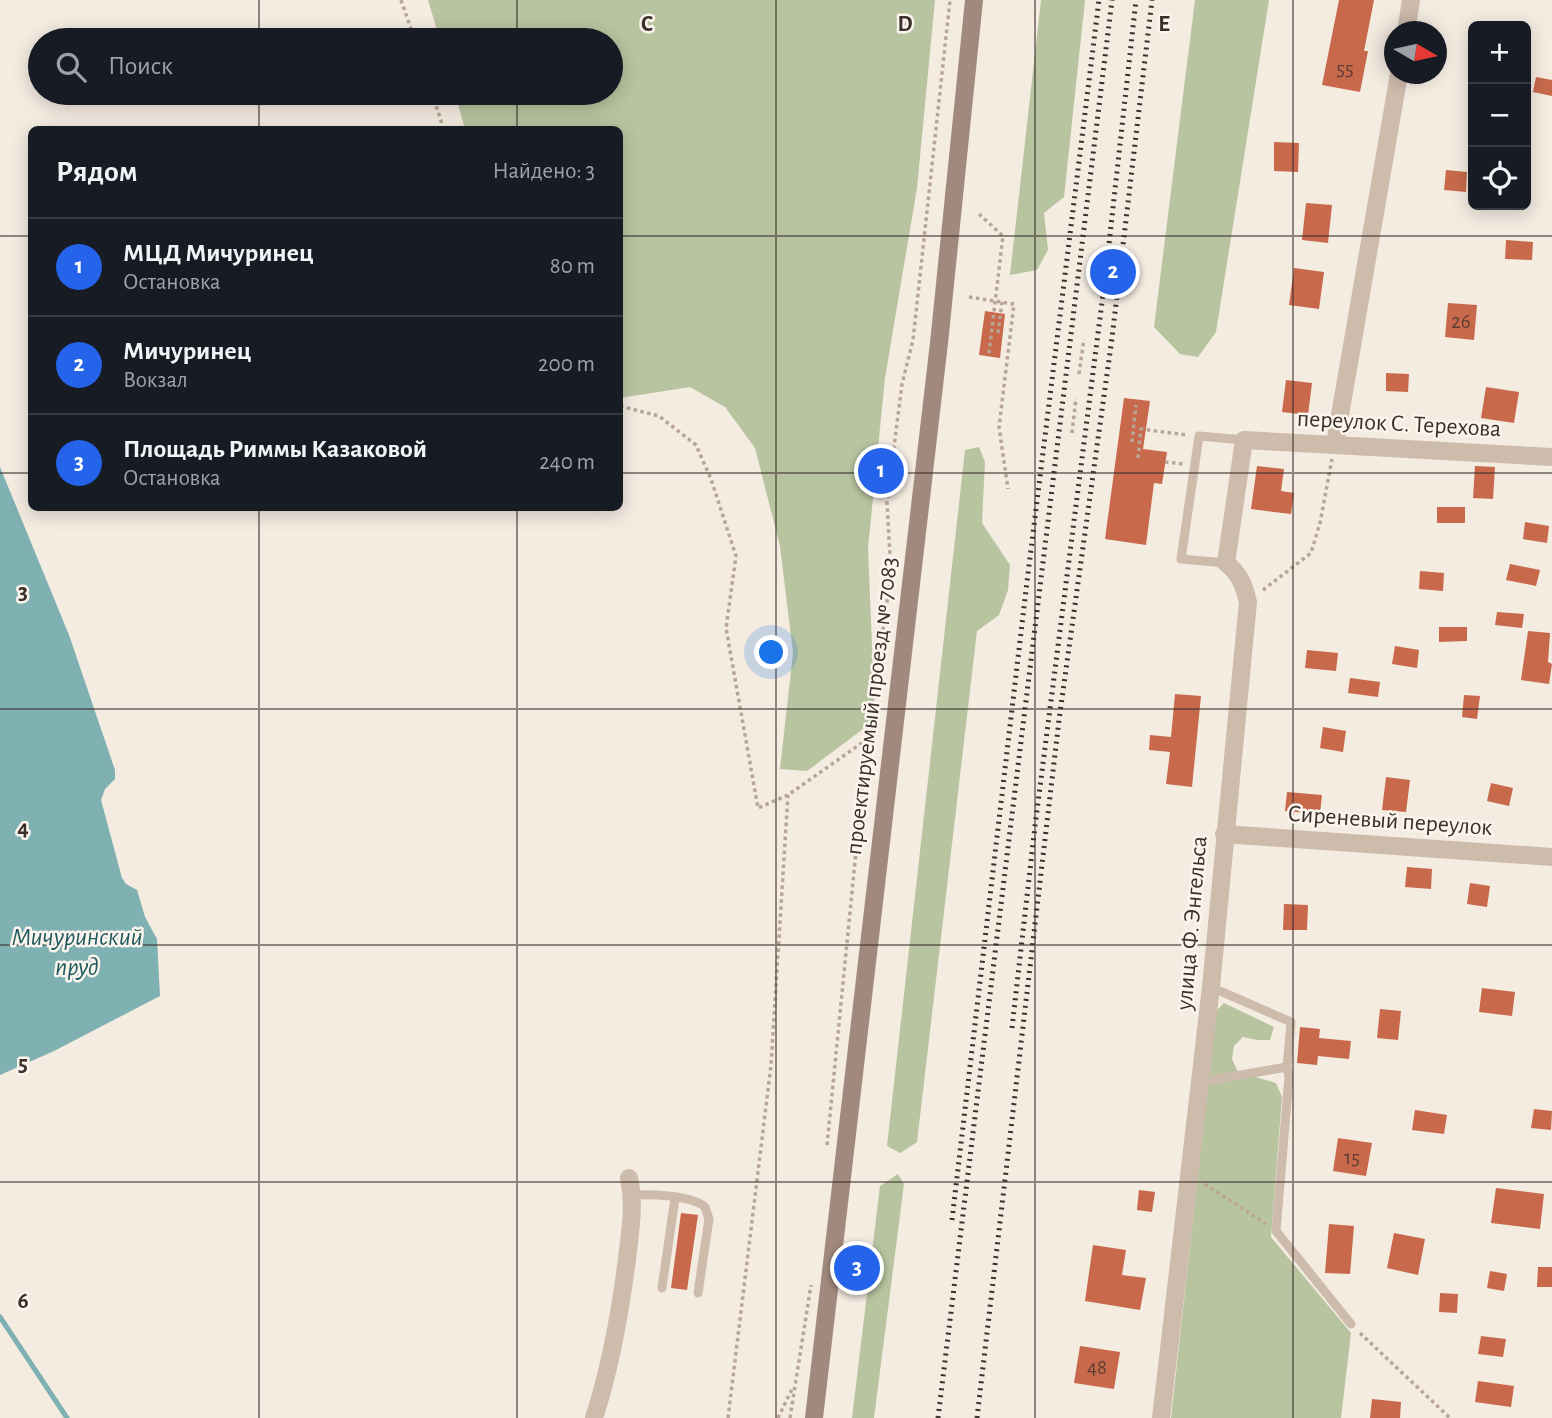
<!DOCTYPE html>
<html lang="ru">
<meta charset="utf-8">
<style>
:root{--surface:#171b24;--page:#242831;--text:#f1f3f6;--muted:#9ea1a6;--line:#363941;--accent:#2563eb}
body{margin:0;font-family:"Alegreya Sans",sans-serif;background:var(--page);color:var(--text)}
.controls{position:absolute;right:21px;top:21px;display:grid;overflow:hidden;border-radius:10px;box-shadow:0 4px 18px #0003}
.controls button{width:63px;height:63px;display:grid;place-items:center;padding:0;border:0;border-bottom:2px solid var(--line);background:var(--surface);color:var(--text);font:35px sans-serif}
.compass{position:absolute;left:1384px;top:21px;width:63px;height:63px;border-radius:50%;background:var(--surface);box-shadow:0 4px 18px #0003;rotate:99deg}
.you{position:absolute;left:772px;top:653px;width:24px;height:24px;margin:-18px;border:5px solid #fff;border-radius:50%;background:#1a73e8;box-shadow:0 0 0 10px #1a73e833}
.badge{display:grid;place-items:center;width:46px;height:46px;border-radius:50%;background:var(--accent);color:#fff;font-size:23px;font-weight:700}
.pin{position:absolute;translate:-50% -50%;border:4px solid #fff;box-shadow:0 2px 7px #0006}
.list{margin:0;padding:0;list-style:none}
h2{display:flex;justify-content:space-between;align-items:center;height:91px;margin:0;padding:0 28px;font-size:30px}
h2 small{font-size:23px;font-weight:400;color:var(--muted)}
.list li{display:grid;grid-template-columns:46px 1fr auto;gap:21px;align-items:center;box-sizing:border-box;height:98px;padding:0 28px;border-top:2px solid var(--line)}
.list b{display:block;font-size:26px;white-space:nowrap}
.list p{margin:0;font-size:23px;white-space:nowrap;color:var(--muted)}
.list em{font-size:23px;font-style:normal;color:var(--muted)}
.icon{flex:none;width:38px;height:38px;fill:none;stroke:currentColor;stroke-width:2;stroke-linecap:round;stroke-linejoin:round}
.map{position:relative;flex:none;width:1552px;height:1418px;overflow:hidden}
.search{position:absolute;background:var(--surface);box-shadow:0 4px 18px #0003;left:28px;top:28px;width:595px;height:77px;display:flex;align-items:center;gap:18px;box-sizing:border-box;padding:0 24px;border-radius:38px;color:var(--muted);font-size:26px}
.panel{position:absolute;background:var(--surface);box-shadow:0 4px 18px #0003;left:28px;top:126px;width:595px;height:385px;border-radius:10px}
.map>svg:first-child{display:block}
.green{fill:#b8c4a0}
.water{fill:#7fb0b2}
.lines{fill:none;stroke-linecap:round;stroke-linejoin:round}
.stream{stroke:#7fb0b2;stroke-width:5}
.building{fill:#c8694b}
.path{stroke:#b9a596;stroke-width:3.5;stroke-dasharray:3.5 3.5;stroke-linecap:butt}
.lane{stroke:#cdbbac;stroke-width:9}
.street{stroke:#cdbbac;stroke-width:18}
.secondary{stroke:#a18a7d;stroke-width:18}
.rail{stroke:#3b302b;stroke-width:5;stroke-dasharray:2 5;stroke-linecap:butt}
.grid{fill:none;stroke:#3b302b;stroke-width:2;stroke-opacity:0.55}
.labels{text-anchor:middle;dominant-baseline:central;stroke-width:5;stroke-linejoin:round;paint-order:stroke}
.number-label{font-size:21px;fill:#5e3e33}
.street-label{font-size:24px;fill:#3b302b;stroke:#fbf5ee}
.water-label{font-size:26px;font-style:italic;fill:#1f5a5e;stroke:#fbf5ee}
.grid-label{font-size:23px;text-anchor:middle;font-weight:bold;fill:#3b302b;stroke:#fbf5ee;stroke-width:5;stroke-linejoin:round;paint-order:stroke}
</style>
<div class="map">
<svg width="1552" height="1418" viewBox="0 0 1552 1418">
<rect width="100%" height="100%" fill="#f4ebe1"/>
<g class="green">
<polygon points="428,0 935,0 917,188 885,378 868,548 875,720 807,771 780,769 793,653 780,546 755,448 725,407 690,387 620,398 620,130 465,129 455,93 611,93 611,40 440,40"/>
<polygon points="1041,0 1085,0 1064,197 1044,213 1048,250 1037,270 1010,275"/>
<polygon points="1195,0 1269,0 1216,332 1198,357 1180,354 1154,327"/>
<polygon points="979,447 985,462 982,523 1010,565 1008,590 999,615 977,631 917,1142 900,1153 887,1146 965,450"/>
<polygon points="1224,1003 1274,1027 1270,1040 1257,1040 1243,1037 1234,1046 1232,1059 1238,1072 1276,1083 1282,1097 1271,1237 1351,1333 1341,1418 1171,1418 1216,1011"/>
<polygon points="898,1174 904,1184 874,1418 852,1418 880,1186"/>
</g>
<polygon class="water" points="0,467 69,635 115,770 115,779 105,789 101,800 122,878 126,884 137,890 145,917 157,939 160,996 54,1051 0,1075"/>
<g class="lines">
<polyline class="stream" points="0,1317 67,1418"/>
</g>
<g class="building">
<polygon points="1339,0 1374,0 1364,51 1368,51 1360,92 1322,85"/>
<polygon points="1536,77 1552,80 1552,96 1533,92"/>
<polygon points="1274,142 1299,143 1298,172 1274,171"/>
<polygon points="1446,170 1467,172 1466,192 1444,190"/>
<polygon points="1306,203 1332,205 1328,243 1302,240"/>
<polygon points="1506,240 1533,242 1532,260 1505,259"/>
<polygon points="1294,268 1324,272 1319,309 1289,305"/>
<polygon points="1448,303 1477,305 1474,340 1445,337"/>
<polygon points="985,311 1005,314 1000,358 979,355"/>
<polygon points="1386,373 1409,374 1408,392 1386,391"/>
<polygon points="1286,380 1312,383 1308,415 1282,412"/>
<polygon points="1486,387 1519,392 1514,423 1481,418"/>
<polygon points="1124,398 1150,401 1143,449 1167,452 1162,484 1154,483 1146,545 1105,539"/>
<polygon points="1257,466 1284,469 1281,491 1294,493 1291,514 1251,509"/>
<polygon points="1475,466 1495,467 1493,499 1473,498"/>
<rect x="1437" y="507" width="28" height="16"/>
<polygon points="1525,522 1549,526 1547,543 1523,539"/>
<polygon points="1510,564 1540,570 1536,586 1506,580"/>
<polygon points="1420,571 1444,573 1443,591 1419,589"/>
<polygon points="1497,612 1524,614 1522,628 1495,625"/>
<polygon points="1439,627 1467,627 1467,641 1439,642"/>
<polygon points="1528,631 1550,633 1548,662 1552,664 1549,684 1521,680"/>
<polygon points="1395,646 1419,650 1417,668 1392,664"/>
<polygon points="1307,650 1338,653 1336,671 1305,668"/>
<polygon points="1350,678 1380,682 1378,697 1348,693"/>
<polygon points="1175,694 1201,696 1192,787 1166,784 1170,752 1149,750 1150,735 1171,737"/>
<polygon points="1464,695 1480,696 1477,719 1462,717"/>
<polygon points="1323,727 1346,731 1343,752 1320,748"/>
<polygon points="1386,777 1410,780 1406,812 1382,810"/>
<polygon points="1491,783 1513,788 1509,806 1487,801"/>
<polygon points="1287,792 1322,795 1320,814 1285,811"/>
<polygon points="1407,867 1432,869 1431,889 1405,887"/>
<polygon points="1470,883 1490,886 1487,907 1467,904"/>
<polygon points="1284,904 1308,905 1307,930 1283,930"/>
<polygon points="1482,988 1515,992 1512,1016 1479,1012"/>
<polygon points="1380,1009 1401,1011 1398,1040 1377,1038"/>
<polygon points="1300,1027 1320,1029 1319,1038 1351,1041 1349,1059 1318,1056 1317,1065 1297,1063"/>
<polygon points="1534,1109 1552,1111 1551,1130 1531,1128"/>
<polygon points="1415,1110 1447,1115 1444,1134 1412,1130"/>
<polygon points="1338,1138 1372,1143 1366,1176 1333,1171"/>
<polygon points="1496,1188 1544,1194 1540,1229 1491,1223"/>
<polygon points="1139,1190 1155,1192 1152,1212 1137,1210"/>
<polygon points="681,1213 698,1215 687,1290 671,1288"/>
<polygon points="1329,1224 1354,1226 1350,1274 1325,1273"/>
<polygon points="1394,1233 1425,1239 1418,1275 1387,1268"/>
<polygon points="1093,1245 1126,1250 1122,1275 1146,1278 1140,1310 1085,1301"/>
<polygon points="1538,1267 1552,1267 1552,1287 1537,1287"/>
<polygon points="1490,1271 1507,1274 1504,1291 1487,1288"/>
<polygon points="1440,1293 1458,1294 1457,1313 1439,1312"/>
<polygon points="1481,1336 1506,1339 1503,1357 1478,1354"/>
<polygon points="1080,1346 1120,1352 1114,1389 1074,1383"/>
<polygon points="1478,1381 1514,1386 1511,1407 1475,1402"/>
<polygon points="1372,1399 1401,1402 1400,1418 1370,1418"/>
</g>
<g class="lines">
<g class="path">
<polyline points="401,0 415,40"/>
<polyline points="432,93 444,130"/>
<polyline points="979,214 1003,236 989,353"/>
<polyline points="969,297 1014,304 999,427 1008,489"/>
<polyline points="998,333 1002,302"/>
<polyline points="1079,374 1084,339"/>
<polyline points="620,406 659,416 696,445 711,479 736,556 726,628 758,808 788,795 866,740"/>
<polyline points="1072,433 1076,398"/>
<polyline points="1132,442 1136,405"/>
<polyline points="1138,458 1141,429 1187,435"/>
<polyline points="1165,462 1184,464"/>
<polyline points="1263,590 1311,553 1320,523 1332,459"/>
<polyline points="827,1145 867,740 891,574 887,502 902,384 913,340 950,0"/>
<polyline points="1205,1184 1266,1224"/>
<polyline points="1360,1333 1450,1418"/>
<polyline points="728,1418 771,1065 788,795"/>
<polyline points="778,1418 793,1387"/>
<polyline points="790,1418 811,1285"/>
</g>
<g class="lane">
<polyline points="1226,563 1181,559 1199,436 1244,440"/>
<polyline points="1211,987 1291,1022 1287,1067 1289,1077 1276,1231 1351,1324"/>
<polyline points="1200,1082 1287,1067"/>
<path d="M633,1195C651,1194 691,1195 705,1207L709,1219L698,1293"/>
<polyline points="662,1288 675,1198"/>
</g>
<g class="street">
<polyline points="1406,32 1411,0"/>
<polyline points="1335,444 1399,74"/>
<polyline points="1224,834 1552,857"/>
<path d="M594,1418C611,1366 620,1314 627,1259C630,1232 635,1206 629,1178"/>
<path d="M1161,1418L1211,987L1248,602C1244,585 1240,574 1226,563L1244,440L1552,457"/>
</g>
<polyline class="secondary" points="814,1418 939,343 974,0"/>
<g class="rail">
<polyline points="1012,1028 1035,826 1106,271 1136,0"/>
<polyline points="952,1220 1026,590 1099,0"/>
<polyline points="938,1418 1112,0"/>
<polyline points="977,1418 1059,720 1112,338 1152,0"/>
</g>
</g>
<path class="grid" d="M259,0V40M517,0V40M776,0V1418M1035,0V1418M1293,0V1418M259,93V130M517,93V130M0,236H32M620,236H1552M0,473H32M620,473H1552M259,508V1418M517,508V1418M0,709H1552M0,945H1552M0,1182H1552"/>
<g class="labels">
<g class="number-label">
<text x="1345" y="68">55</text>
<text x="1461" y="321">26</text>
<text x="1352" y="1157">15</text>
<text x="1097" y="1367">48</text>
</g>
<g class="street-label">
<text transform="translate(1399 424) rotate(3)">переулок С. Терехова</text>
<text transform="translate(872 706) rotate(-83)">проектируемый проезд № 7083</text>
<text transform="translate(1390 821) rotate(4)">Сиреневый переулок</text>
<text transform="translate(1192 923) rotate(-85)">улица Ф. Энгельса</text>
</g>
<g class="water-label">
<text x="77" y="937">Мичуринский<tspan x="77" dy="30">пруд</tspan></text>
</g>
</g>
<g class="grid-label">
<text x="647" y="31">C</text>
<text x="905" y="31">D</text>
<text x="1164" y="31">E</text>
<text x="23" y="599">3</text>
<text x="23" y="835">4</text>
<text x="23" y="1071">5</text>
<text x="23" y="1308">6</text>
</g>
</svg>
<div class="controls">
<button>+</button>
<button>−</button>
<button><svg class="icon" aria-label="locate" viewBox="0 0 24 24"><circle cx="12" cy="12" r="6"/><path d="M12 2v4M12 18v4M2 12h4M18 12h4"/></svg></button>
</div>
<svg class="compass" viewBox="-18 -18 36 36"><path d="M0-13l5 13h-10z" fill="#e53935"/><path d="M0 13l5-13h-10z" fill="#9ea1a6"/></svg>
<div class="you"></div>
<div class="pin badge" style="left:881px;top:471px">1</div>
<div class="pin badge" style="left:1113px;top:272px">2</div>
<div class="pin badge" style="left:857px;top:1268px">3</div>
<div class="search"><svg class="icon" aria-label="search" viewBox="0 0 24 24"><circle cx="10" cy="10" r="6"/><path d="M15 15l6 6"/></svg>Поиск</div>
<section class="panel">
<h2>Рядом<small>Найдено: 3</small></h2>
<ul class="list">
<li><span class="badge">1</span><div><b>МЦД Мичуринец</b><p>Остановка</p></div><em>80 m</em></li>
<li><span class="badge">2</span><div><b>Мичуринец</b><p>Вокзал</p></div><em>200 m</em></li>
<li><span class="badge">3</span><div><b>Площадь Риммы Казаковой</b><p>Остановка</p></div><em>240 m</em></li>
</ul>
</section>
</div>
